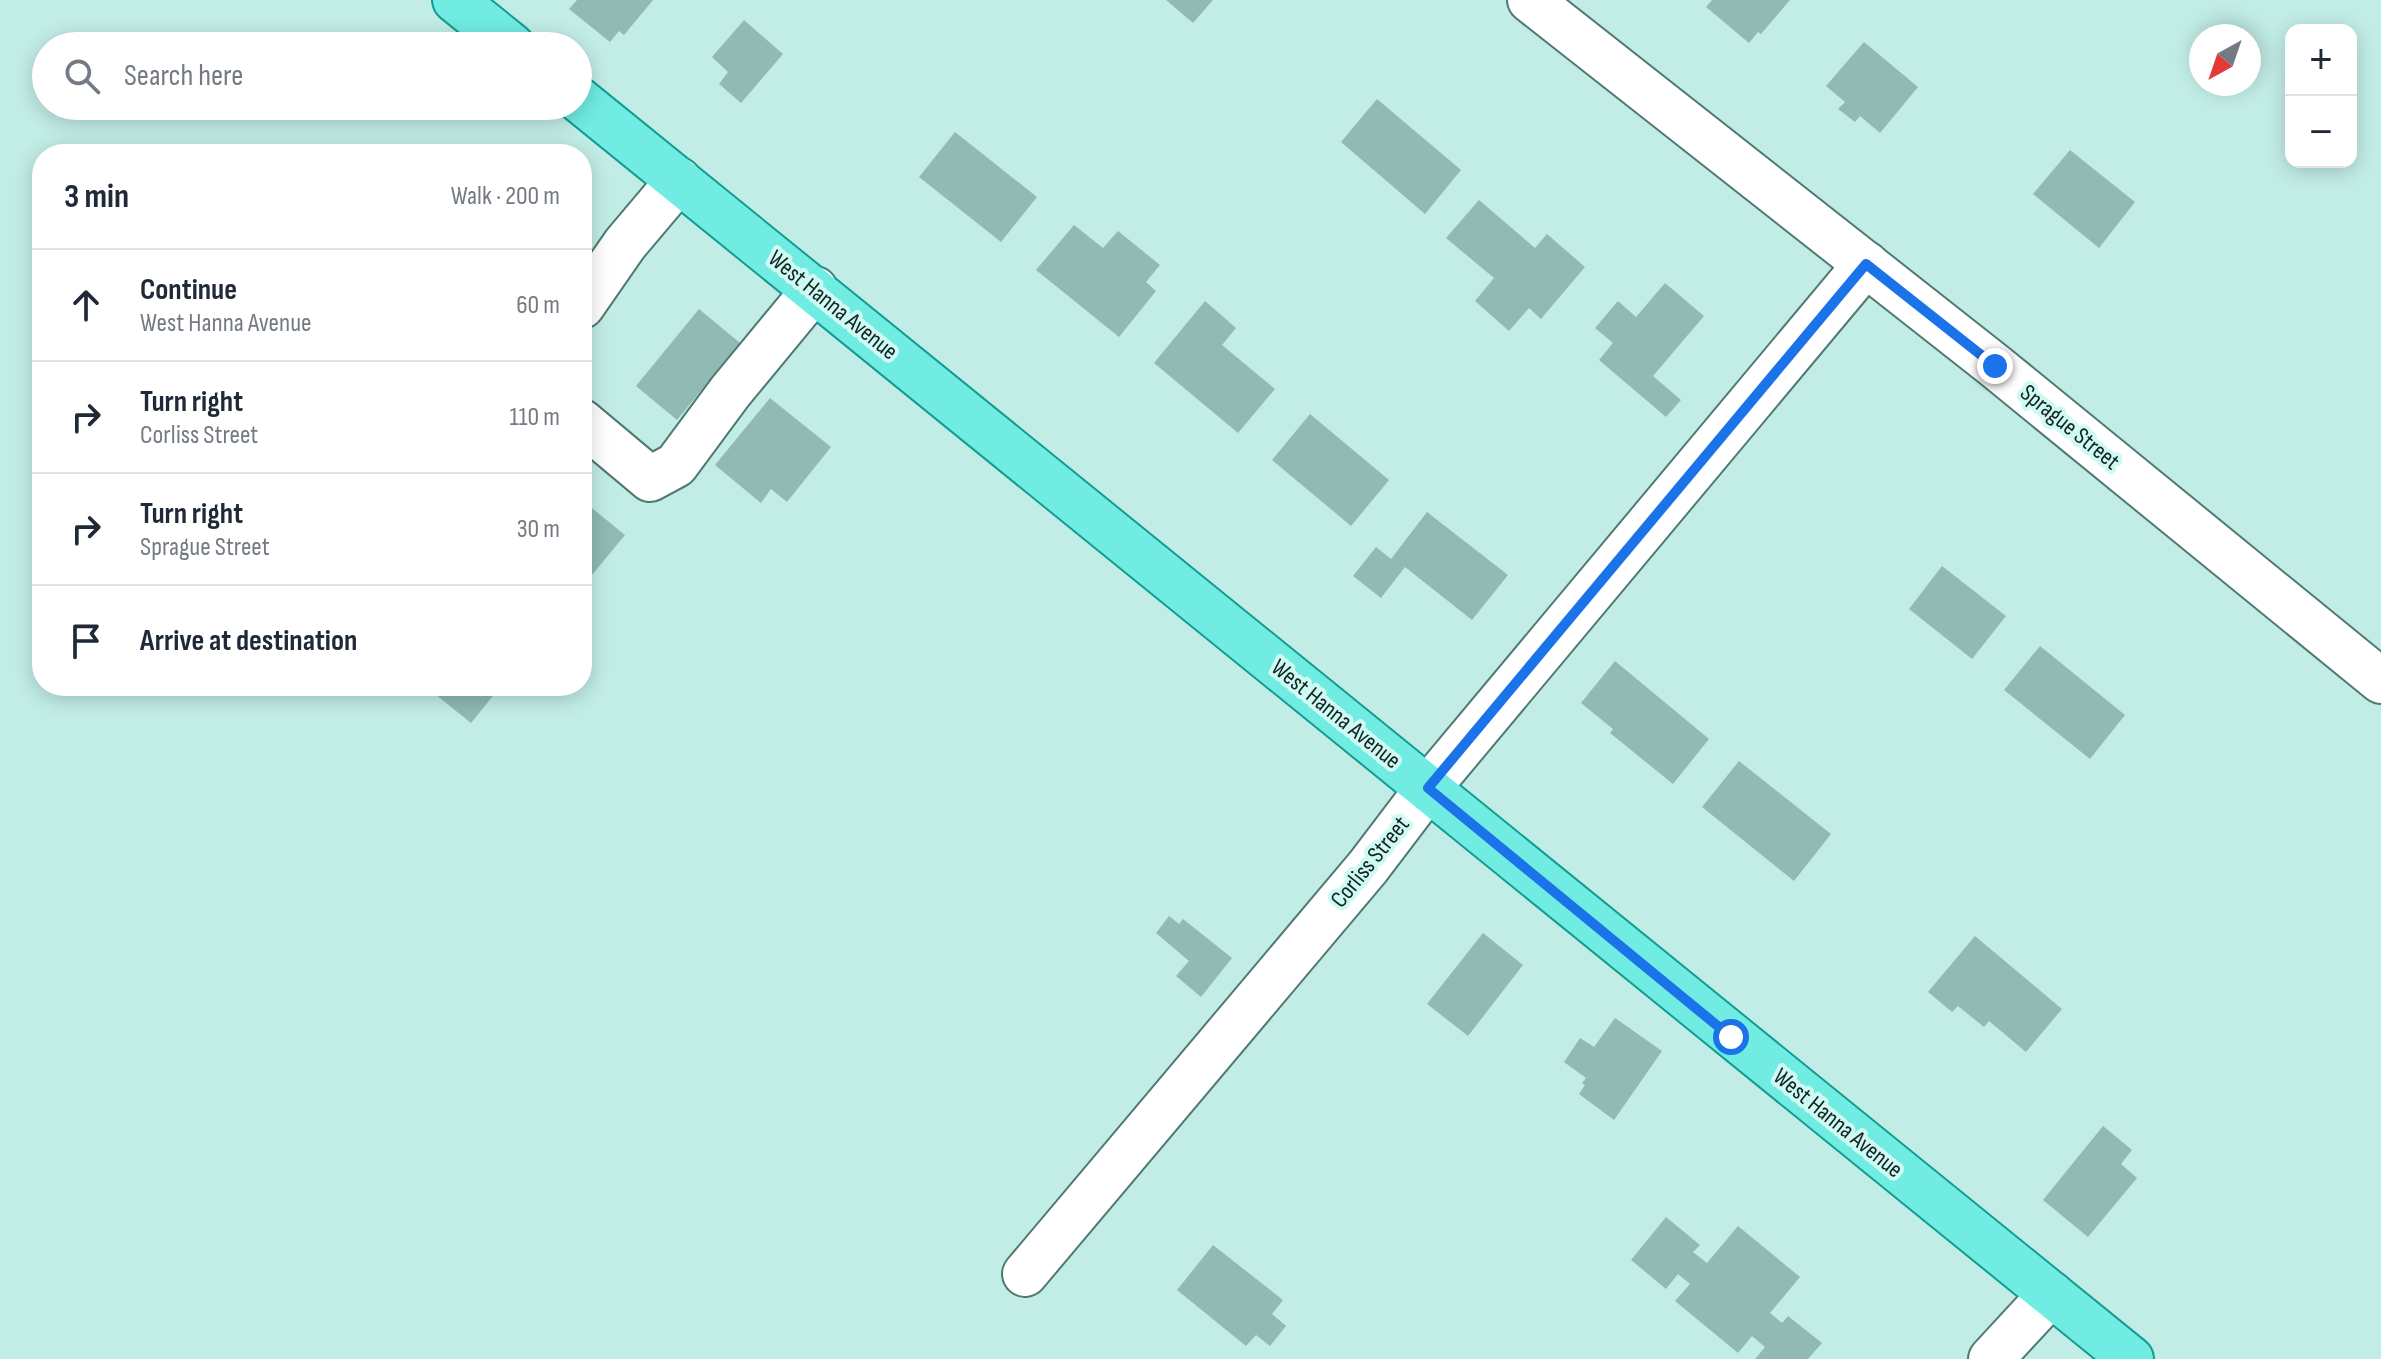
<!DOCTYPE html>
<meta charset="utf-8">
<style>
:root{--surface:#fff;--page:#f6f6f7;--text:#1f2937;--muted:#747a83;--line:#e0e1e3}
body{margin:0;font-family:"Sofia Sans Condensed",sans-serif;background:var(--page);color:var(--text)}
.controls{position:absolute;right:24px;top:24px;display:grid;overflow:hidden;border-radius:16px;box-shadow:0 4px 20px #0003}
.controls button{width:72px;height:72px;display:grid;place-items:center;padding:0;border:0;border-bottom:2px solid var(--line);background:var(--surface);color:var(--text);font:40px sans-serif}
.compass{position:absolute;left:2189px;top:24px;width:72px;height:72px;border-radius:50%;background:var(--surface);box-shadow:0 4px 20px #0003;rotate:220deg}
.stop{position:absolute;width:24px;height:24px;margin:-18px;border:6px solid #1a73e8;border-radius:50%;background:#fff}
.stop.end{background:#1a73e8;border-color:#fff;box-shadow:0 2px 8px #0008}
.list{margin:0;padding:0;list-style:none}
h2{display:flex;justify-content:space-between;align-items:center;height:104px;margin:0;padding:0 32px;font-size:34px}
h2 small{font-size:26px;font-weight:400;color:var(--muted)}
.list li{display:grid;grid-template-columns:52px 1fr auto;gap:24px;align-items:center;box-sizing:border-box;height:112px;padding:0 32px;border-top:2px solid var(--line)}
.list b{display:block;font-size:30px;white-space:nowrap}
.list p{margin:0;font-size:26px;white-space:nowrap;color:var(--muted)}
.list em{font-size:26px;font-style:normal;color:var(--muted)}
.icon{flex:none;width:44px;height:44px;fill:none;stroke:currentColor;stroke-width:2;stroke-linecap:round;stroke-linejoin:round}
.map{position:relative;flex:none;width:2381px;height:1359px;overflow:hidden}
.search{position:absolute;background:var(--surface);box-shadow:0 4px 20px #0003;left:32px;top:32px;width:560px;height:88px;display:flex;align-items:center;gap:20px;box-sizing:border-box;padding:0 28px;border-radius:44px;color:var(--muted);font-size:30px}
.panel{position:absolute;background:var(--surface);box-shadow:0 4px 20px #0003;left:32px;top:144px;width:560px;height:552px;border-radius:32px}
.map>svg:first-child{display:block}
.building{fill:#91bab4}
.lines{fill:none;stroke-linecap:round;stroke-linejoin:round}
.minor-casing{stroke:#517974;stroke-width:48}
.major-casing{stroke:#139d92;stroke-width:48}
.minor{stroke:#fff;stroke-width:44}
.major{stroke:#71ece2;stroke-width:44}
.route{stroke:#1a73e8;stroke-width:10}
.labels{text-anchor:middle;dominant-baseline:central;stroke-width:8;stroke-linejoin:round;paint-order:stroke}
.street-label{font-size:24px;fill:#122321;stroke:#cffaf4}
</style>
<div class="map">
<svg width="2381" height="1359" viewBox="0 0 2381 1359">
<rect width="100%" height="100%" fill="#c2ede7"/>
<g class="building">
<polygon points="577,0 653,0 624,35 619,31 610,42 569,9"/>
<polygon points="1166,0 1213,0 1193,23"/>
<polygon points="1712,0 1790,0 1761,34 1758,32 1749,43 1706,7"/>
<polygon points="744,20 783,54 741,103 719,84 728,72 712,57"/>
<polygon points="1864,42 1918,87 1880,133 1860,116 1855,122 1838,109 1845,102 1826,86"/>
<polygon points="1377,99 1461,170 1425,214 1341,142"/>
<polygon points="955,132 1037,197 1001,242 919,177"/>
<polygon points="2070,150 2135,202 2099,248 2033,194"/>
<polygon points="1479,200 1535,248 1547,234 1585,267 1541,319 1529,308 1509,331 1475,301 1494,278 1446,238"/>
<polygon points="1074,225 1103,248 1118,231 1160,265 1146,282 1156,291 1119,337 1036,270"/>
<polygon points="1665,283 1704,316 1653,376 1681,400 1666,417 1599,360 1613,343 1595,328 1618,301 1636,317"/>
<polygon points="1205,301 1236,328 1222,345 1275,389 1238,433 1154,363"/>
<polygon points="699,309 740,343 677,420 636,386"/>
<polygon points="770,398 831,447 787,502 771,489 761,503 715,465"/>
<polygon points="1310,414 1389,480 1351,526 1272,460"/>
<polygon points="582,500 625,535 582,587"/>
<polygon points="1427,512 1508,575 1472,620 1405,567 1381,598 1353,576 1376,547 1391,559"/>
<polygon points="1942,566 2006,616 1972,659 1909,609"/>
<polygon points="2040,646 2125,715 2090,759 2004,690"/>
<polygon points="1615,661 1709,739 1673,784 1610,733 1613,729 1581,703"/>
<polygon points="425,686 501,686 471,723"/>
<polygon points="1739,761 1831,834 1794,881 1702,807"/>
<polygon points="1169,916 1179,924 1183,919 1232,958 1201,997 1176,976 1189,961 1156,933"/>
<polygon points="1483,933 1523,965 1468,1036 1427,1004"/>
<polygon points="1975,936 2062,1009 2026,1052 1989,1021 1984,1027 1958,1006 1952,1012 1928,992"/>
<polygon points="1615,1018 1662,1051 1614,1120 1579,1094 1585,1085 1582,1083 1586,1078 1564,1062 1580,1038 1594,1047"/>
<polygon points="2103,1126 2132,1150 2121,1164 2137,1178 2088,1237 2043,1200"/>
<polygon points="1666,1217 1700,1245 1693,1252 1707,1263 1738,1226 1800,1277 1770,1313 1782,1323 1788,1316 1822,1343 1808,1359 1755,1359 1765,1347 1752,1336 1738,1353 1675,1301 1690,1284 1678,1274 1666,1289 1631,1260"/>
<polygon points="1213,1245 1283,1300 1272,1314 1286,1326 1270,1346 1256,1335 1246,1346 1177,1290"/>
</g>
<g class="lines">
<g class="minor-casing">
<g id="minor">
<polyline points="1530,0 1995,366 2381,681"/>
<polyline points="582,306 625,244 679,180"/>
<polyline points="582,422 650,479 676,465 730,392 815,289"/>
<polyline points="1025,1274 1368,867 1428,788 1866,264"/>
<polyline points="1991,1359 2051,1294"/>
</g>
</g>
<g class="major-casing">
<g id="major">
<polyline points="455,0 512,46"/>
<polyline points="578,99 2131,1359"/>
</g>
</g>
<use href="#minor" class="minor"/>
<use href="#major" class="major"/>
</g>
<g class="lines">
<polyline class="route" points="1731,1037 1428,788 1866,264 1995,366"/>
</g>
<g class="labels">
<g class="street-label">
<text transform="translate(833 305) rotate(39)">West Hanna Avenue</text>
<text transform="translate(2070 427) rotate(39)">Sprague Street</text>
<text transform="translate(1336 714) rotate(39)">West Hanna Avenue</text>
<text transform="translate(1370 862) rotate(-51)">Corliss Street</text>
<text transform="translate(1838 1123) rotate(39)">West Hanna Avenue</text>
</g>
</g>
</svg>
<div class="controls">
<button>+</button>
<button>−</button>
</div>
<svg class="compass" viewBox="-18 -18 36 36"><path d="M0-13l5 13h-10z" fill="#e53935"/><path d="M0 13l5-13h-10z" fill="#747a83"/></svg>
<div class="stop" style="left:1731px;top:1037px"></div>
<div class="stop end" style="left:1995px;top:366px"></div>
<div class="search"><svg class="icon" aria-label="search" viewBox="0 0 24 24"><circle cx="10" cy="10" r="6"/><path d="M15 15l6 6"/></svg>Search here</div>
<section class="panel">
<h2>3 min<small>Walk · 200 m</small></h2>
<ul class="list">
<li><svg class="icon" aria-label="ahead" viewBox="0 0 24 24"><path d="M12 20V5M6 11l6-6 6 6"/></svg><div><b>Continue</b><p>West Hanna Avenue</p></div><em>60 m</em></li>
<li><svg class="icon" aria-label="right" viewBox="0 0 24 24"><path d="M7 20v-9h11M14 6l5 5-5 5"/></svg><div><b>Turn right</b><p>Corliss Street</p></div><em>110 m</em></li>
<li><svg class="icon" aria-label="right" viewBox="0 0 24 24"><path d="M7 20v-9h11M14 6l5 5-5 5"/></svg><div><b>Turn right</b><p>Sprague Street</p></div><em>30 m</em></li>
<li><svg class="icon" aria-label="arrive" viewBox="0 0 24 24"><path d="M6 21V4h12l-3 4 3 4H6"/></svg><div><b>Arrive at destination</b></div></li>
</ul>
</section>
</div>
